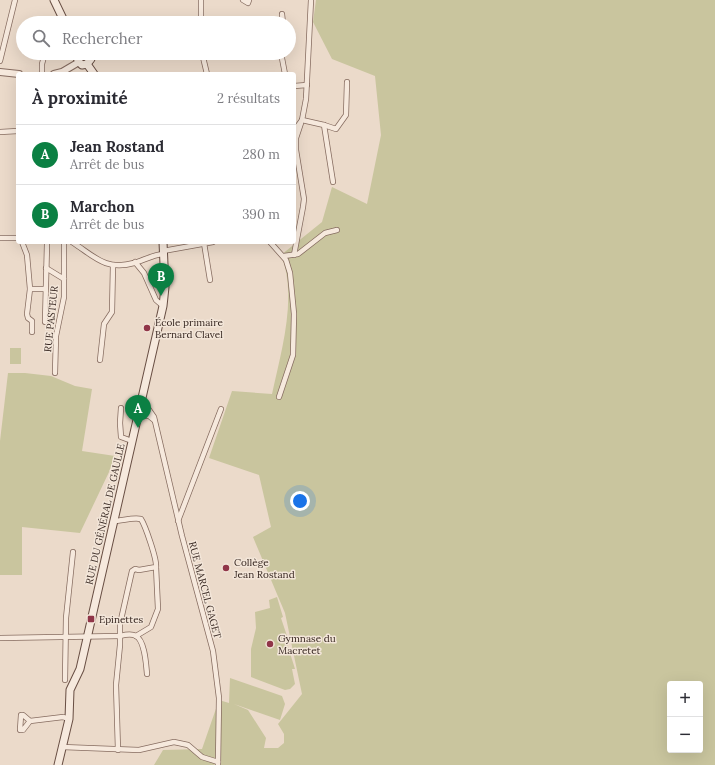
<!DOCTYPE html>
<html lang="fr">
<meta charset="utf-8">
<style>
:root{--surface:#fff;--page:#f7f7f7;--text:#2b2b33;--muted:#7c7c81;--line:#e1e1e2;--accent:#0b8043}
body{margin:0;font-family:Lora,serif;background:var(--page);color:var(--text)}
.controls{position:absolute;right:12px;bottom:12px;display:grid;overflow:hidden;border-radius:4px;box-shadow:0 4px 16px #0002}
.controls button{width:36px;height:36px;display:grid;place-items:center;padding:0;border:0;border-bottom:1px solid var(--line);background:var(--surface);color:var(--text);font:20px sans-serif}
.you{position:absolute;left:300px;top:501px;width:14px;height:14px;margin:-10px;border:3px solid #fff;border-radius:50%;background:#1a73e8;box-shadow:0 0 0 6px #1a73e833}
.badge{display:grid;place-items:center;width:26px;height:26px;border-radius:50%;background:var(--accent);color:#fff;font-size:13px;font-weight:700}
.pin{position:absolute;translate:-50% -33px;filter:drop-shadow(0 1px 2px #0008)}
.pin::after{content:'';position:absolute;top:21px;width:14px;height:12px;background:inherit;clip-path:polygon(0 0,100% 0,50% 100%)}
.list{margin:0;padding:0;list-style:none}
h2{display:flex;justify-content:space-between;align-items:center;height:52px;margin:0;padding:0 16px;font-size:17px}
h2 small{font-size:13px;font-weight:400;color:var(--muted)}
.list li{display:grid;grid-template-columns:26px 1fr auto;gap:12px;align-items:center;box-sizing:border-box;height:60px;padding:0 16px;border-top:1px solid var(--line)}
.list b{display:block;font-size:15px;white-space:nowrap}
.list p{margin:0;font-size:13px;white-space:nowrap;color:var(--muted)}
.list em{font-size:13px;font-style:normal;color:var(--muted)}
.icon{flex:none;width:22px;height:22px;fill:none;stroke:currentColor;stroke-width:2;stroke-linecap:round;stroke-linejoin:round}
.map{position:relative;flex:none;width:715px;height:765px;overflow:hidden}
.search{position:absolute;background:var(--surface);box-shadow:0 4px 16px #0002;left:16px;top:16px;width:280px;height:44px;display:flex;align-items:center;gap:10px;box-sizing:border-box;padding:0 14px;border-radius:22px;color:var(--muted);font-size:15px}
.panel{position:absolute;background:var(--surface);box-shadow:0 4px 16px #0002;left:16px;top:72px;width:280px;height:172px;border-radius:4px}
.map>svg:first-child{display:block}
.green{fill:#c9c59e;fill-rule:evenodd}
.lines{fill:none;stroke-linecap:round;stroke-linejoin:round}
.minor-casing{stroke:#866c60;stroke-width:6}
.tertiary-casing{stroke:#866c60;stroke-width:8}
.secondary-casing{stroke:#684e43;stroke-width:9}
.minor{stroke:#f6e9dd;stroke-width:4.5}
.tertiary{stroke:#f6e9dd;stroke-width:6}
.secondary{stroke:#f6e9dd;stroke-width:7}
.poi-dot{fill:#903548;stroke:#f3e6d9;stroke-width:1.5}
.labels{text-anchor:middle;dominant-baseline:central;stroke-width:3;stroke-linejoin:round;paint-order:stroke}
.street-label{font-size:10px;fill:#382822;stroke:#f3e6d9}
.poi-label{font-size:10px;fill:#382822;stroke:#f3e6d9;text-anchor:start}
</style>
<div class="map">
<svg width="715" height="765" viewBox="0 0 715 765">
<rect width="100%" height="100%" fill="#ebdaca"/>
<g class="green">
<path d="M316,0H715V765H154L163,750L202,749L219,700L229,703L230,678L282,696L285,704L280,720L234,704L248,710L266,738L264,748H278L284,743V734L278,724L302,694L285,613L253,537L271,527L259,475L209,458L232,391L272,394C281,352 298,296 281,255L322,222L332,187L367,204L381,135L375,76L332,59L313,22ZM670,684H700V750H670Z"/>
<rect x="10" y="348" width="11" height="16"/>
<polygon points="8,373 25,373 51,376 75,386 92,389 82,451 115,456 109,472 80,533 22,527 22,575 0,575 0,441"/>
<polygon points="277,597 283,617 281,618 288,639 286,640 295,669 292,669 295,684 290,689 285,690 251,677 251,649 256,628 255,612 270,608 269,600"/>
</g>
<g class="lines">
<g class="minor-casing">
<g id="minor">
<polyline points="243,0 248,3 249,0"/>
<polyline points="282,14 283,23"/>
<polyline points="201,23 201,0"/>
<polyline points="202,53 207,74"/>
<polyline points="281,53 285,74"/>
<polyline points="0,61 15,0"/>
<polyline points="42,74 42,64 45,53"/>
<polyline points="294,86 307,85"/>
<polyline points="302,120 324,125 333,182"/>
<polyline points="324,125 336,129 346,115 347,82"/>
<polyline points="294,131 302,120 306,99 311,0"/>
<polyline points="0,132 18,131"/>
<polyline points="0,238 18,238"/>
<polyline points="22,242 27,255 30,289 27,314 28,318 32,321 32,332"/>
<path d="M72,242C94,256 105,271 134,263C144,260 153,255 163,254"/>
<polyline points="270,242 286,260 290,273 294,314 293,355 279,397"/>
<polyline points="204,243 210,280"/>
<polyline points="163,251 213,242"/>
<polyline points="294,255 303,207 304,199 296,150 296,138 301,123"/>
<polyline points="284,256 298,254 325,233 337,230"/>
<polyline points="135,262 144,273 156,300 163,306"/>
<polyline points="46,268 64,279"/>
<polyline points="30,289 45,289"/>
<polyline points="45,322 47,244"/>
<polyline points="100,360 104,324 112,312 113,265"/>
<polyline points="55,373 56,336 64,297 64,242"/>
<polyline points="141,402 145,404 154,417 182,536 213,651 219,698 218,765"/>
<polyline points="121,408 120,423 121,437 132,441"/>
<polyline points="138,415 149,416 154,420"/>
<path d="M113,521C122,521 133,517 141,519C145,525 157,559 156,567L139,570L135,569L132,571L120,624V645L116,685L118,750"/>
<polyline points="178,521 221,409"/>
<polyline points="136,636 151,627 158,609 156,567"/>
<path d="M0,638L120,636C124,635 131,633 136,636C145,641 146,664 147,674"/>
<polyline points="65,680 66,618 73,552"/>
<polyline points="30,721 23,715 21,715 20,730 23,730 30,721 63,717 69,719"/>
<polyline points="62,747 139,750 174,742 188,745 202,757 218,762"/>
</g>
</g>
<g class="tertiary-casing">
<g id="tertiary">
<polyline points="0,72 19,74"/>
<polyline points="54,74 62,72 79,62"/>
</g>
</g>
<g class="secondary-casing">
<g id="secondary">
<polyline points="54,0 65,23"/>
<polyline points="81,53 77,58 79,62 82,65 87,64"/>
<polyline points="87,53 90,55 91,59 87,64"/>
<polyline points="87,64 94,74"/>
<polyline points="58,765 69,719 70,690 80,669 163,306 165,287 163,242"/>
</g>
</g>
<use href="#minor" class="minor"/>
<use href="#tertiary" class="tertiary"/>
<use href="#secondary" class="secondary"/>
</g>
<g class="poi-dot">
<circle cx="147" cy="328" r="4"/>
<circle cx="226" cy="568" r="4"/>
<rect x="87" y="615" width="8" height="8" rx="2"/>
<circle cx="270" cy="644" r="4"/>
</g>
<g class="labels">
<g class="street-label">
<text transform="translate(51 319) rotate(-84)">RUE PASTEUR</text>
<text transform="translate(105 514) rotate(-77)">RUE DU GÉNÉRAL DE GAULLE</text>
<text transform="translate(205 590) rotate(75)">RUE MARCEL GAGET</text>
</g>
<g class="poi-label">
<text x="155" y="322">École primaire<tspan x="155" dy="12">Bernard Clavel</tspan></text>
<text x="234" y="562">Collège<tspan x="234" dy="12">Jean Rostand</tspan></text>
<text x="99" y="619">Epinettes</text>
<text x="278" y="638">Gymnase du<tspan x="278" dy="12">Macretet</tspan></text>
</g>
</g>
</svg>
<div class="controls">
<button>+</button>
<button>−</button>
</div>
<div class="you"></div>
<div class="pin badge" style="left:138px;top:428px">A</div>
<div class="pin badge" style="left:161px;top:296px">B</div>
<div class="search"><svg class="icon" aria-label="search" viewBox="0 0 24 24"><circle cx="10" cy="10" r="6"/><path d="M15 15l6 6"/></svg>Rechercher</div>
<section class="panel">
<h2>À proximité<small>2 résultats</small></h2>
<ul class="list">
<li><span class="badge">A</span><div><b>Jean Rostand</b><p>Arrêt de bus</p></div><em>280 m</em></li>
<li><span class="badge">B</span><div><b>Marchon</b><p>Arrêt de bus</p></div><em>390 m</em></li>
</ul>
</section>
</div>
